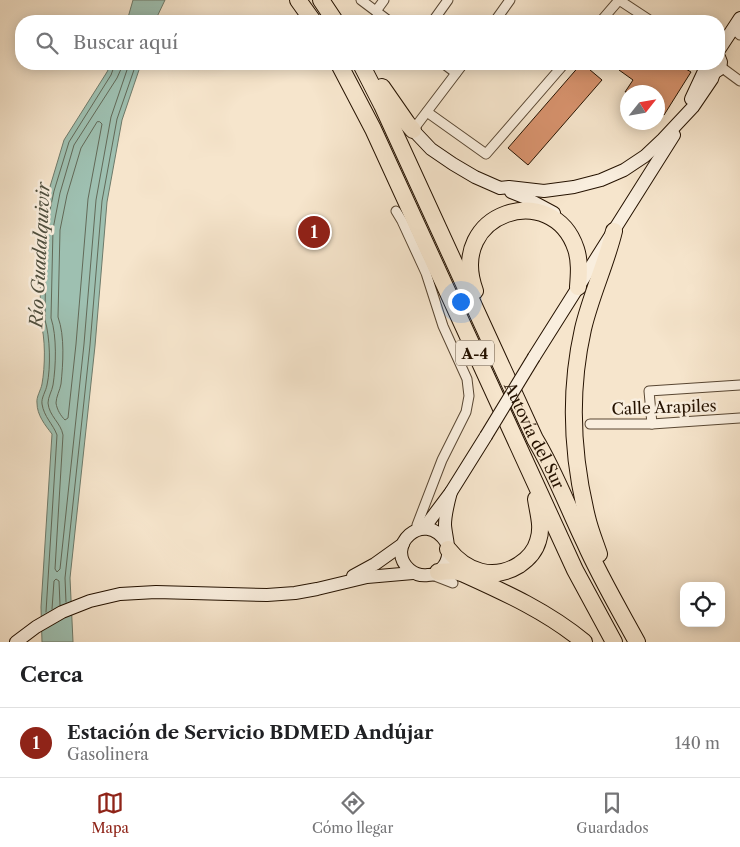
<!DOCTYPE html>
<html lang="es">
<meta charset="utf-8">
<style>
:root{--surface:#fff;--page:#f6f6f6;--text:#202124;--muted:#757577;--line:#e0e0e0;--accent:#8f2418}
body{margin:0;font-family:"Libre Caslon Text",serif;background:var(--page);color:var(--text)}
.controls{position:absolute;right:15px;bottom:15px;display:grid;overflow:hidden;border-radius:10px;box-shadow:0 2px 12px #0003}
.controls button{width:45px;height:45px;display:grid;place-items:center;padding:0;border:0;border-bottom:1px solid var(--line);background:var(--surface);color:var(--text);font:25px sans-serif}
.compass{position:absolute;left:620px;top:85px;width:45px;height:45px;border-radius:50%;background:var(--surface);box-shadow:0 2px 12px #0003;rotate:59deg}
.you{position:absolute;left:460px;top:301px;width:18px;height:18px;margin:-12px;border:4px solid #fff;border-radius:50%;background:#1a73e8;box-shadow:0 0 0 8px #1a73e833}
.badge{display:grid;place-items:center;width:32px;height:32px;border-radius:50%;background:var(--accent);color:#fff;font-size:16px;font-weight:700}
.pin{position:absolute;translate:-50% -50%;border:2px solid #fff;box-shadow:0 1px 5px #0006}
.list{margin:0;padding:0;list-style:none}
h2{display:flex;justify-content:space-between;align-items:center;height:65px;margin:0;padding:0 20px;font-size:21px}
h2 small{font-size:16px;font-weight:400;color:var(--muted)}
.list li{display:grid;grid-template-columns:32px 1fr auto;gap:15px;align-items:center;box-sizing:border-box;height:70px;padding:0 20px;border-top:1px solid var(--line)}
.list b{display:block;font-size:19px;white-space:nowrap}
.list p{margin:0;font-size:16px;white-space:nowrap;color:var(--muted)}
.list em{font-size:16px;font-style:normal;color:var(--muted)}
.icon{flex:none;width:28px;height:28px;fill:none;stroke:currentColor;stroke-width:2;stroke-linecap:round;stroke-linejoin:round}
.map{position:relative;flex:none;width:740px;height:642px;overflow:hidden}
.search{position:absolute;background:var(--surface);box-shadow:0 2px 12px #0003;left:15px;right:15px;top:15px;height:55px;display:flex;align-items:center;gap:12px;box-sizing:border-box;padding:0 18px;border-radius:20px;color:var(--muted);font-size:19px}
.sheet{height:135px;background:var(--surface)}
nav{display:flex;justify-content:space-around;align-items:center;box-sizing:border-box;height:70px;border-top:1px solid var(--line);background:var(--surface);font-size:14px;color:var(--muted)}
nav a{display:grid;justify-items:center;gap:2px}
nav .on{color:var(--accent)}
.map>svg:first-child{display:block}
.water{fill:#9ec0b1;stroke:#6e7a6a}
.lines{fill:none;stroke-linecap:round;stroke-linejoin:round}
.shore{stroke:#626958;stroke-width:1}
.building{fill:#d7926d;stroke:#251200}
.street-casing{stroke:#594733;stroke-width:11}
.secondary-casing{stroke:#251200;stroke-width:14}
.highway-casing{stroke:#251200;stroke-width:18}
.street{stroke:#f9eede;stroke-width:9}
.secondary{stroke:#f9eede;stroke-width:12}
.highway{stroke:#f6e5cc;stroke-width:16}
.secondary-bridge-casing{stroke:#251200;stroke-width:14;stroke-linecap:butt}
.secondary-bridge{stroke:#f9eede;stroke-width:12}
.labels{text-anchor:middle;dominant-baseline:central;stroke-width:5;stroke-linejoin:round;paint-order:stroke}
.shield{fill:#f9eede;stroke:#655443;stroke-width:1}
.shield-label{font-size:15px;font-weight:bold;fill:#251200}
.street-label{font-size:16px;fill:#251200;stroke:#f9eede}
.water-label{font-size:18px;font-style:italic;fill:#4f4f3e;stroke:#f9eede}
</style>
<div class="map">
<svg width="740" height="642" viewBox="0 0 740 642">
<rect width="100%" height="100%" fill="#f6e5cc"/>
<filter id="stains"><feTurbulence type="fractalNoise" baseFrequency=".004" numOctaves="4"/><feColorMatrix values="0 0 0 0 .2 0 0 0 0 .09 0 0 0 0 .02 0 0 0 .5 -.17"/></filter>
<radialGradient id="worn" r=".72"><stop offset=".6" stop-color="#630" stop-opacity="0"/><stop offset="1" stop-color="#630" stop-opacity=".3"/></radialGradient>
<g class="water">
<polygon points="133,0 165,0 155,21 127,21"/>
<path d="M111,64H141L122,120L107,202L95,346L70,578L73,642H42L41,607L52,434C45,425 37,415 37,403C36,397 41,390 42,384C45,368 46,336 40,321L41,228L49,190L64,140L107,72Z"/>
</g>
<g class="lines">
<g class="shore">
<path d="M121,64V69L117,78L74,145L60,193L53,229L51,318C57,336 56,366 53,385C52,391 48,397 48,403C49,416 61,423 63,435L55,569L57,572L60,569L84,344L96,200L111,117L129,64"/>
<path d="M100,122L102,124L88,199L76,344L68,418L65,420C61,416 57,410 56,403C56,397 60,390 61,384C63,364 65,336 58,317L60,230L67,195L81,148L97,122Z"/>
<polyline points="66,602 65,578 90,345 102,201 117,119 136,64"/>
<polyline points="52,609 54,581 56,579 59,581 60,605"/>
<path d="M46,612L57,435C53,424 44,417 42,404C41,398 46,391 47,385C51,367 50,337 45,320L46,229L54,191L69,142L111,75L115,64"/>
</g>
</g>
<g class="building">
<polygon points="581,64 583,64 602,80 528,165 508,148"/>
<polygon points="623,64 689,64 686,69 691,72 664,115 658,111 658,92 625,92 633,80 619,70"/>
<polygon points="321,225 324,233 307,239 303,231"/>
</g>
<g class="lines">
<g class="street-casing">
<g id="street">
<polyline points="361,0 389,21"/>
<polyline points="376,11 384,0"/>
<polyline points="433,21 448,0"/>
<polyline points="495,21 510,0"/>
<polyline points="601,21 619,0 651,21"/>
<polyline points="738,33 740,35"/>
<polyline points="444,64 456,73"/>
<polyline points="721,67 740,81"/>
<polyline points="427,112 486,154 564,64"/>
<polyline points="413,130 463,64"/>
<polyline points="396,211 402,221 426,273 443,326 467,379 469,396 466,412 442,460 417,525 417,530"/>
<polyline points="590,424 652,424 740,418"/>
<polyline points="652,424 649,391 740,385"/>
<polyline points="435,576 453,583"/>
</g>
</g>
<g class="secondary-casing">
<g id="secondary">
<polyline points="719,50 740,18"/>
<polyline points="708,72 714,73 720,69 721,62 719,57"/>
<polyline points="691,99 705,69"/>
<polyline points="413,130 431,149 453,164 475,177 500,188 509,187 544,191 574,187 601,180 624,170 645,156 663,139 693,107 712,79 714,73"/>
<polyline points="511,192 526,198 554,213"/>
<polyline points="534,357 674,135"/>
<polyline points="424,528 451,492 486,436"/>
<path d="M446,542C424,508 383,547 410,570C415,574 421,576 428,575C433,575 438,573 441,569C454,557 446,540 445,525C445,514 448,503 451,492"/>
<polyline points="353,576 375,564 403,544"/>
<polyline points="16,642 36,627 62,612 90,601 120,594 156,592 267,595 295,593 317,589 367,577 413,573"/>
</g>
</g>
<g class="highway-casing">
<g id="highway">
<polyline points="298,0 313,21"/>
<polyline points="321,0 335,21"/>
<polyline points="339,64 373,129 575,570 614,642"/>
<path id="s1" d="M361,64L382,105L535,439C555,472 568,508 585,543C600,577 619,609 637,642"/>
<polyline points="382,87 407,123 413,130"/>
<path d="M475,291C446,212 553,179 576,249C580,261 579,274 578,287"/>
<path d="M448,549C466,572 493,581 519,565C528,559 535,552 538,541C543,527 538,513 536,499"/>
<path d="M599,554C595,542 590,530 587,517C572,456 569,391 583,329C591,295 606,264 614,231"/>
<path d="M438,572L455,571L464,574C506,593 548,612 584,642"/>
</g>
</g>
<use href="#street" class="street"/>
<use href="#secondary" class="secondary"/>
<use href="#highway" class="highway"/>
<g class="secondary-bridge-casing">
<polyline id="secondary-bridge" points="486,436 534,357"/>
</g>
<use href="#secondary-bridge" class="secondary-bridge"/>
</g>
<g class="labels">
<rect class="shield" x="456" y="340.5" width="38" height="25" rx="4"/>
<g class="shield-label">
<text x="475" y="353">A-4</text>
</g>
<g class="street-label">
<text transform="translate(664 407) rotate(-2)">Calle Arapiles</text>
<text stroke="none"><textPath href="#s1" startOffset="410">Autovía del Sur</textPath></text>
</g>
<g class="water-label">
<text transform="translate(40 255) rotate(-87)">Río Guadalquivir</text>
</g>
</g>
<rect width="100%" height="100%" filter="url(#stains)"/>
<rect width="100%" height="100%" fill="url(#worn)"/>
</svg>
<div class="controls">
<button><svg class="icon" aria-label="locate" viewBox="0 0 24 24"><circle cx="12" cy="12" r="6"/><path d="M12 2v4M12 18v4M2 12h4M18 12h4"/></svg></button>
</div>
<svg class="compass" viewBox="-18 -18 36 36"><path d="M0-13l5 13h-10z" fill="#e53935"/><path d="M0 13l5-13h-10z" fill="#757577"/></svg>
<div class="you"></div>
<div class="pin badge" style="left:314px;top:232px">1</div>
<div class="search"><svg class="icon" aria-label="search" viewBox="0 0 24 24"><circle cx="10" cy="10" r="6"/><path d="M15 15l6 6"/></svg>Buscar aquí</div>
</div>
<section class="sheet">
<h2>Cerca<small></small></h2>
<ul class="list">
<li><span class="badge">1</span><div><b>Estación de Servicio BDMED Andújar</b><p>Gasolinera</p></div><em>140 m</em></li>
</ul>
</section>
<nav>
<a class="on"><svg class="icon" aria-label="map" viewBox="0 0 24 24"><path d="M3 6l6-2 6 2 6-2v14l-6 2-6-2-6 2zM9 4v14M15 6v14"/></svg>Mapa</a>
<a><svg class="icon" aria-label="directions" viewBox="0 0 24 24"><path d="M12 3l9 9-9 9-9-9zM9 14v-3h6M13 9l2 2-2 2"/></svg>Cómo llegar</a>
<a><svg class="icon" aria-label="saved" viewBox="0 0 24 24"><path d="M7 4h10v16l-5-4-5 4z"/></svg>Guardados</a>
</nav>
